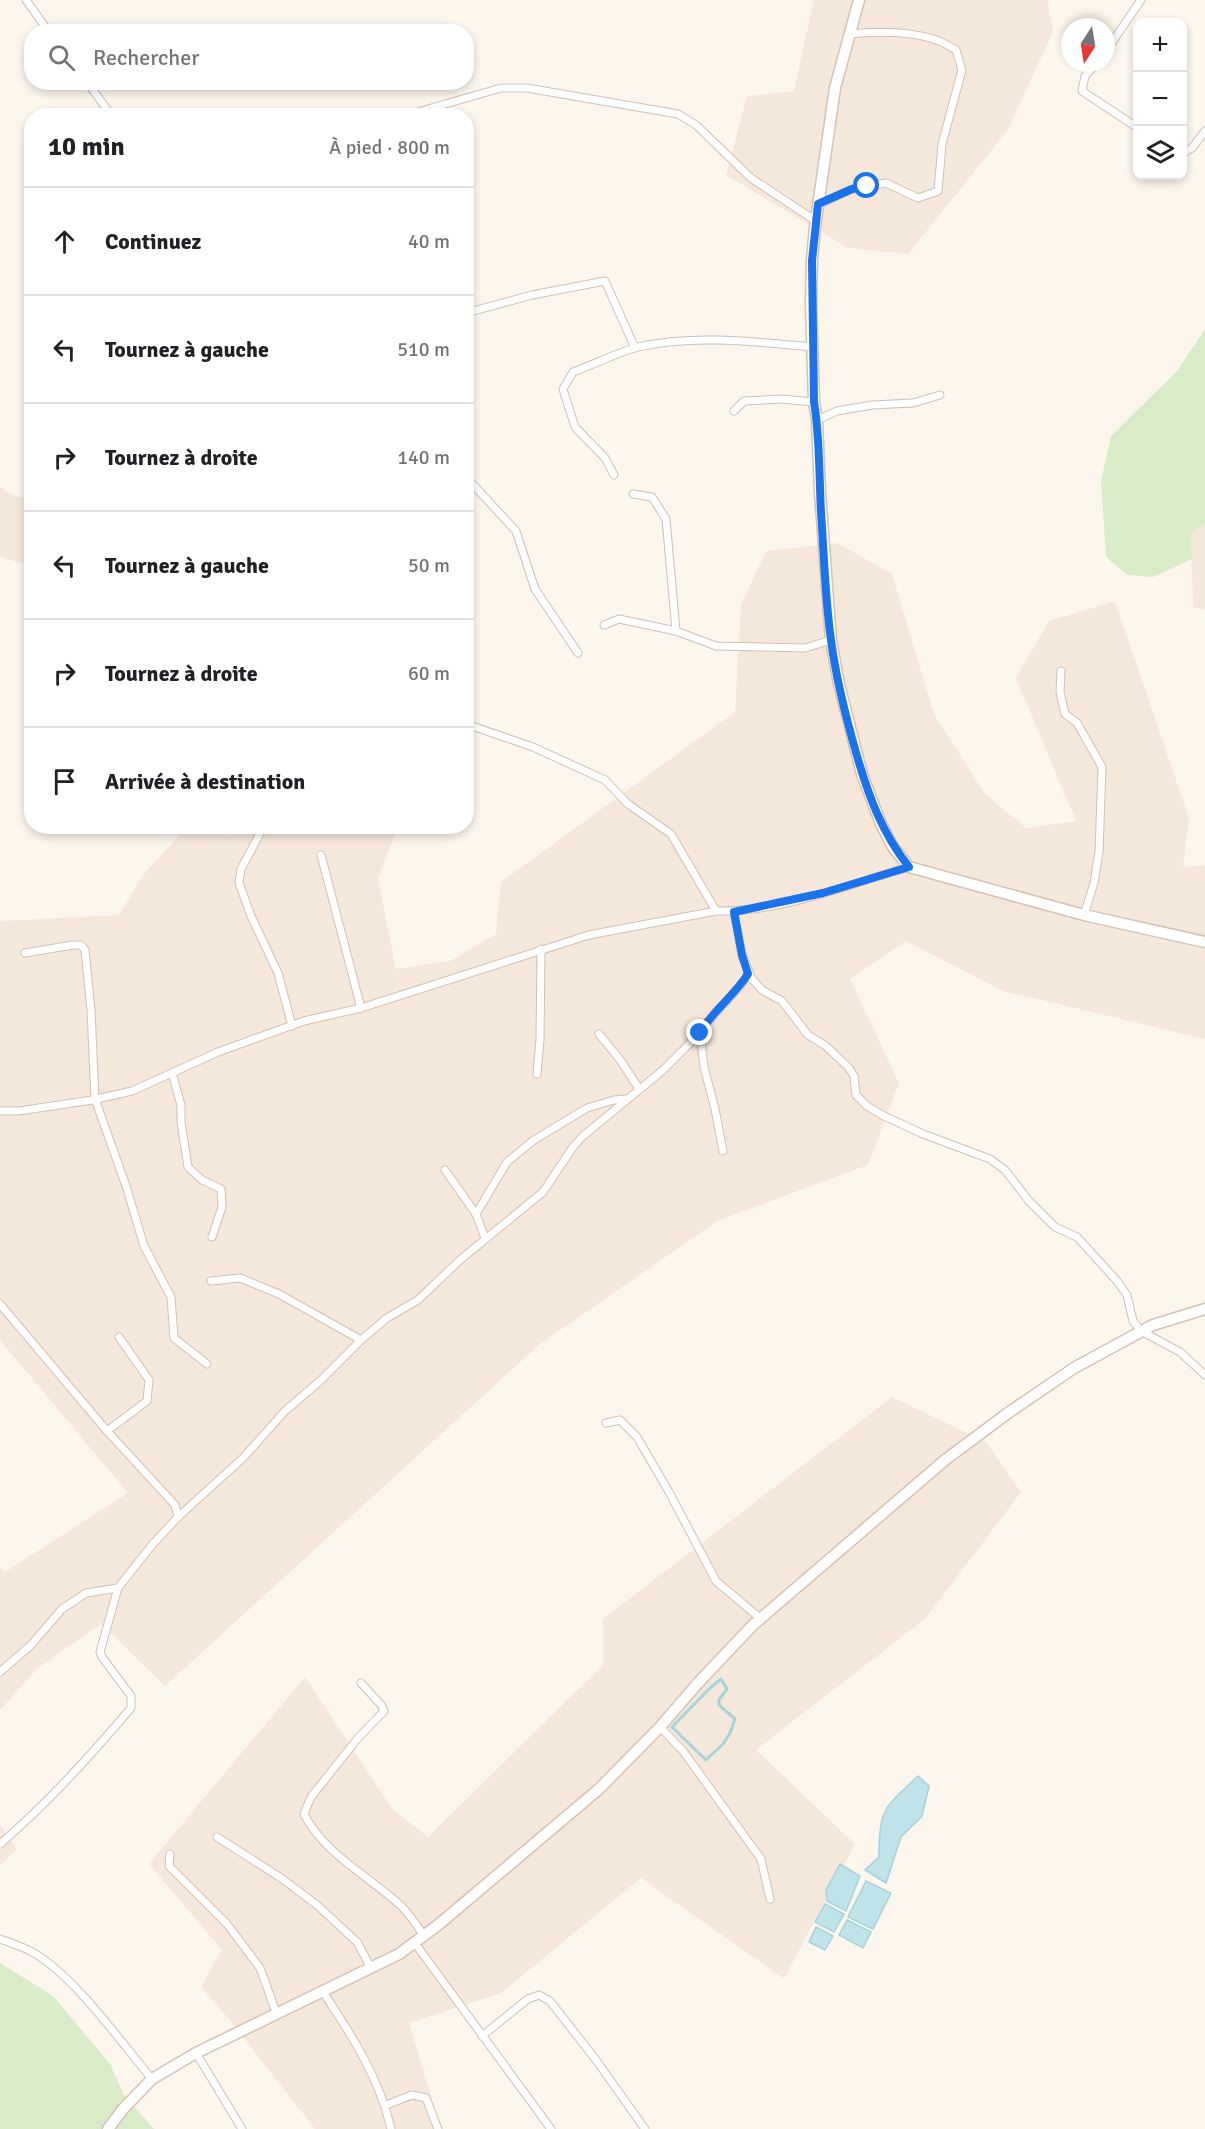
<!DOCTYPE html>
<html lang="fr">
<meta charset="utf-8">
<style>
:root{--surface:#fff;--page:#f2f2f2;--text:#202124;--muted:#757577;--line:#e0e0e0}
body{margin:0;font-family:Signika,sans-serif;background:var(--page);color:var(--text)}
.controls{position:absolute;right:18px;top:18px;display:grid;overflow:hidden;border-radius:12px;box-shadow:0 3px 9px #0003}
.controls button{width:54px;height:54px;display:grid;place-items:center;padding:0;border:0;border-bottom:2px solid var(--line);background:var(--surface);color:var(--text);font:30px sans-serif}
.compass{position:absolute;left:1061px;top:18px;width:54px;height:54px;border-radius:50%;background:var(--surface);box-shadow:0 3px 9px #0003;rotate:192deg}
.stop{position:absolute;width:18px;height:18px;margin:-14px;border:4px solid #1a73e8;border-radius:50%;background:#fff}
.stop.end{background:#1a73e8;border-color:#fff;box-shadow:0 2px 6px #0008}
.list{margin:0;padding:0;list-style:none}
h2{display:flex;justify-content:space-between;align-items:center;height:78px;margin:0;padding:0 24px;font-size:26px}
h2 small{font-size:20px;font-weight:400;color:var(--muted)}
.list li{display:grid;grid-template-columns:39px 1fr auto;gap:18px;align-items:center;box-sizing:border-box;height:108px;padding:0 24px;border-top:2px solid var(--line)}
.list b{display:block;font-size:22px;white-space:nowrap}
.list em{font-size:20px;font-style:normal;color:var(--muted)}
.icon{flex:none;width:33px;height:33px;fill:none;stroke:currentColor;stroke-width:2;stroke-linecap:round;stroke-linejoin:round}
.map{position:relative;flex:none;width:1205px;height:2129px;overflow:hidden}
.search{position:absolute;background:var(--surface);box-shadow:0 3px 9px #0003;left:24px;top:24px;width:450px;height:66px;display:flex;align-items:center;gap:15px;box-sizing:border-box;padding:0 21px;border-radius:24px;color:var(--muted);font-size:22px}
.panel{position:absolute;background:var(--surface);box-shadow:0 3px 9px #0003;left:24px;top:108px;width:450px;height:726px;border-radius:24px}
.map>svg:first-child{display:block}
.residential{fill:#f5e8da}
.green{fill:#d8ecc9}
.water{fill:#bfe3e8;stroke:#a5d3da;stroke-width:1.5}
.lines{fill:none;stroke-linecap:round;stroke-linejoin:round}
.stream{stroke:#a5d3da;stroke-width:3}
.street-casing{stroke:#d1beb0;stroke-width:9}
.secondary-casing{stroke:#d6c0b0;stroke-width:13}
.street{stroke:#fff;stroke-width:7}
.secondary{stroke:#fff;stroke-width:10}
.route{stroke:#1a73e8;stroke-width:8}
</style>
<div class="map">
<svg width="1205" height="2129" viewBox="0 0 1205 2129">
<rect width="100%" height="100%" fill="#fdf6ec"/>
<g class="residential">
<polygon points="814,0 1048,0 1053,32 1007,131 908,254 848,248 726,175 747,96 794,91"/>
<polygon points="0,486 11,495 31,499 31,566 0,557"/>
<polygon points="1205,524 1205,610 1193,607 1191,533"/>
<polygon points="837,543 892,574 934,714 985,794 1026,828 1076,821 1016,678 1049,621 1115,601 1189,818 1183,867 1205,865 1205,1039 1003,991 906,941 850,979 899,1083 868,1165 719,1220 540,1344 165,1686 101,1624 38,1668 0,1710 0,1567 5,1572 128,1493 0,1340 0,921 119,915 143,875 187,827 230,836 237,827 398,827 378,879 396,969 450,961 496,934 501,882 735,712 741,605 766,551"/>
<polygon points="892,1397 986,1442 1021,1492 926,1618 756,1750 855,1844 784,1979 641,1878 501,1993 409,2023 441,2129 315,2129 229,2019 201,1987 222,1950 149,1864 305,1677 393,1810 428,1837 603,1665 603,1619"/>
<polygon points="0,1825 17,1849 0,1866"/>
</g>
<g class="green">
<polygon points="1205,329 1205,524 1191,533 1192,559 1153,577 1127,575 1106,557 1101,481 1111,436 1177,371"/>
<polygon points="0,1963 53,1996 110,2064 124,2095 154,2129 0,2129"/>
</g>
<g class="water">
<path d="M918,1776L929,1786L922,1816L901,1837L886,1883L865,1870L879,1857C879,1807 884,1809 918,1776Z"/>
<polygon points="840,1864 860,1876 846,1911 827,1901 826,1890"/>
<polygon points="866,1881 891,1893 873,1929 848,1917"/>
<polygon points="825,1904 844,1914 834,1932 815,1922"/>
<polygon points="847,1920 871,1932 863,1948 839,1935"/>
<polygon points="816,1927 833,1936 825,1950 809,1942"/>
</g>
<g class="lines">
<polygon class="stream" points="721,1679 727,1689 719,1700 719,1705 735,1719 730,1733 723,1744 706,1760 672,1727 710,1688"/>
<g class="street-casing">
<g id="street">
<polyline points="26,0 49,32"/>
<polyline points="1106,51 1141,0"/>
<polyline points="1097,63 1085,76 1082,91 1138,128"/>
<polyline points="87,82 112,116"/>
<polyline points="410,116 421,111 501,88 527,88 678,114 696,125 751,178 816,221"/>
<polyline points="1182,154 1192,148 1205,131"/>
<path d="M818,205L852,189L886,183L918,198L938,191L942,144L962,70L956,50C950,47 945,43 939,41C914,31 875,31 849,34"/>
<polyline points="466,313 532,295 605,281 635,348"/>
<polyline points="734,411 744,401 781,399 814,402"/>
<polyline points="817,420 837,411 872,405 913,403 940,395"/>
<path d="M614,475L605,458L575,427L563,389L573,372C593,365 618,352 638,347C695,334 756,342 813,347"/>
<polyline points="466,477 516,531 535,589 578,653"/>
<polyline points="633,494 652,497 666,519 676,631"/>
<polyline points="604,625 619,619 676,631 716,646 805,648 831,640"/>
<polyline points="1061,671 1060,692 1065,714 1077,723 1102,767 1099,852 1094,883 1084,915"/>
<polyline points="466,724 533,747 605,780 628,804 671,834 716,911"/>
<polyline points="264,826 241,869 239,883 251,916 278,973 292,1026"/>
<polyline points="321,855 361,1008"/>
<polyline points="734,912 742,955 752,979 762,990 782,1001 808,1035 826,1046 849,1068 854,1076 856,1095 867,1106 882,1115 923,1134 990,1159 1005,1170 1029,1201 1055,1227 1077,1237 1117,1281 1127,1295 1133,1321 1141,1331 1180,1352 1205,1375"/>
<polyline points="25,953 73,945 81,945 85,950 91,1010 95,1099 126,1186 144,1246 171,1297 174,1338 207,1364"/>
<polyline points="599,1034 621,1061 639,1089"/>
<polyline points="172,1073 181,1105 181,1122 188,1167 202,1180 221,1189 222,1207 212,1237"/>
<polyline points="537,1074 540,1040 541,949"/>
<path d="M0,1111H19L92,1100L132,1091L218,1052L304,1021L361,1008L589,935L716,911C780,913 848,884 909,867"/>
<polyline points="723,1151 715,1109 704,1067 700,1033 705,1025 740,986 748,974"/>
<polyline points="445,1170 476,1214 485,1238"/>
<polyline points="476,1214 507,1162 534,1140 587,1108 614,1100 626,1099"/>
<polyline points="211,1281 240,1278 279,1294 361,1340"/>
<polyline points="0,1304 107,1431 175,1505 178,1517"/>
<polyline points="606,1423 620,1420 637,1437 669,1492 716,1581 761,1619"/>
<polyline points="107,1431 147,1401 149,1380 119,1337"/>
<polyline points="0,1672 31,1645 62,1609 86,1593 118,1588"/>
<path d="M361,1683L382,1706L384,1711L358,1738L311,1797L304,1814C324,1854 369,1876 401,1906C410,1914 417,1926 424,1936"/>
<polyline points="660,1727 683,1751 761,1859 770,1899"/>
<polyline points="217,1837 281,1878 317,1905 357,1942 371,1968"/>
<path d="M0,1844C48,1803 90,1756 131,1708V1696L102,1657L100,1652L118,1588L152,1545L178,1517L243,1458L285,1411L320,1381L361,1340L387,1318L418,1300L460,1260L543,1192L573,1147L583,1136L662,1071L700,1033"/>
<polyline points="170,1854 169,1866 227,1924 260,1968 277,2015"/>
<path d="M0,1939C11,1943 24,1947 34,1953C75,1977 120,2041 152,2079"/>
<polyline points="414,1942 551,2129"/>
<path d="M323,1992C351,2034 380,2079 391,2129"/>
<polyline points="482,2036 528,1999 539,1995 550,2001 596,2060 645,2129"/>
<polyline points="196,2053 242,2129"/>
<polyline points="386,2105 412,2095 426,2098 438,2129"/>
</g>
</g>
<g class="secondary-casing">
<g id="secondary">
<polyline points="859,0 835,88 815,227 812,260 811,302 814,402 817,420 820,492 831,640 839,684 862,774 881,824 893,847 909,867 1084,915 1205,942"/>
<polyline points="108,2129 123,2109 152,2079 196,2053 399,1954 438,1925 599,1789 660,1727 698,1683 753,1625 945,1460 1008,1413 1074,1368 1153,1325 1205,1309"/>
</g>
</g>
<use href="#street" class="street"/>
<use href="#secondary" class="secondary"/>
</g>
<g class="lines">
<path class="route" d="M700,1033C712,1011 735,995 748,974L742,955L734,912L823,893L909,867C882,833 869,797 857,756C846,718 836,679 831,640C825,598 824,554 821,512C819,475 820,438 814,402L812,261L818,204L852,189L867,186"/>
</g>
</svg>
<div class="controls">
<button>+</button>
<button>−</button>
<button><svg class="icon" aria-label="layers" viewBox="0 0 24 24"><path d="M12 4l9 5-9 5-9-5zM3 14l9 5 9-5"/></svg></button>
</div>
<svg class="compass" viewBox="-18 -18 36 36"><path d="M0-13l5 13h-10z" fill="#e53935"/><path d="M0 13l5-13h-10z" fill="#757577"/></svg>
<div class="stop" style="left:867px;top:186px"></div>
<div class="stop end" style="left:700px;top:1033px"></div>
<div class="search"><svg class="icon" aria-label="search" viewBox="0 0 24 24"><circle cx="10" cy="10" r="6"/><path d="M15 15l6 6"/></svg>Rechercher</div>
<section class="panel">
<h2>10 min<small>À pied · 800 m</small></h2>
<ul class="list">
<li><svg class="icon" aria-label="ahead" viewBox="0 0 24 24"><path d="M12 20V5M6 11l6-6 6 6"/></svg><div><b>Continuez</b></div><em>40 m</em></li>
<li><svg class="icon" aria-label="left" viewBox="0 0 24 24"><path d="M17 20v-9H6M10 6l-5 5 5 5"/></svg><div><b>Tournez à gauche</b></div><em>510 m</em></li>
<li><svg class="icon" aria-label="right" viewBox="0 0 24 24"><path d="M7 20v-9h11M14 6l5 5-5 5"/></svg><div><b>Tournez à droite</b></div><em>140 m</em></li>
<li><svg class="icon" aria-label="left" viewBox="0 0 24 24"><path d="M17 20v-9H6M10 6l-5 5 5 5"/></svg><div><b>Tournez à gauche</b></div><em>50 m</em></li>
<li><svg class="icon" aria-label="right" viewBox="0 0 24 24"><path d="M7 20v-9h11M14 6l5 5-5 5"/></svg><div><b>Tournez à droite</b></div><em>60 m</em></li>
<li><svg class="icon" aria-label="arrive" viewBox="0 0 24 24"><path d="M6 21V4h12l-3 4 3 4H6"/></svg><div><b>Arrivée à destination</b></div></li>
</ul>
</section>
</div>
